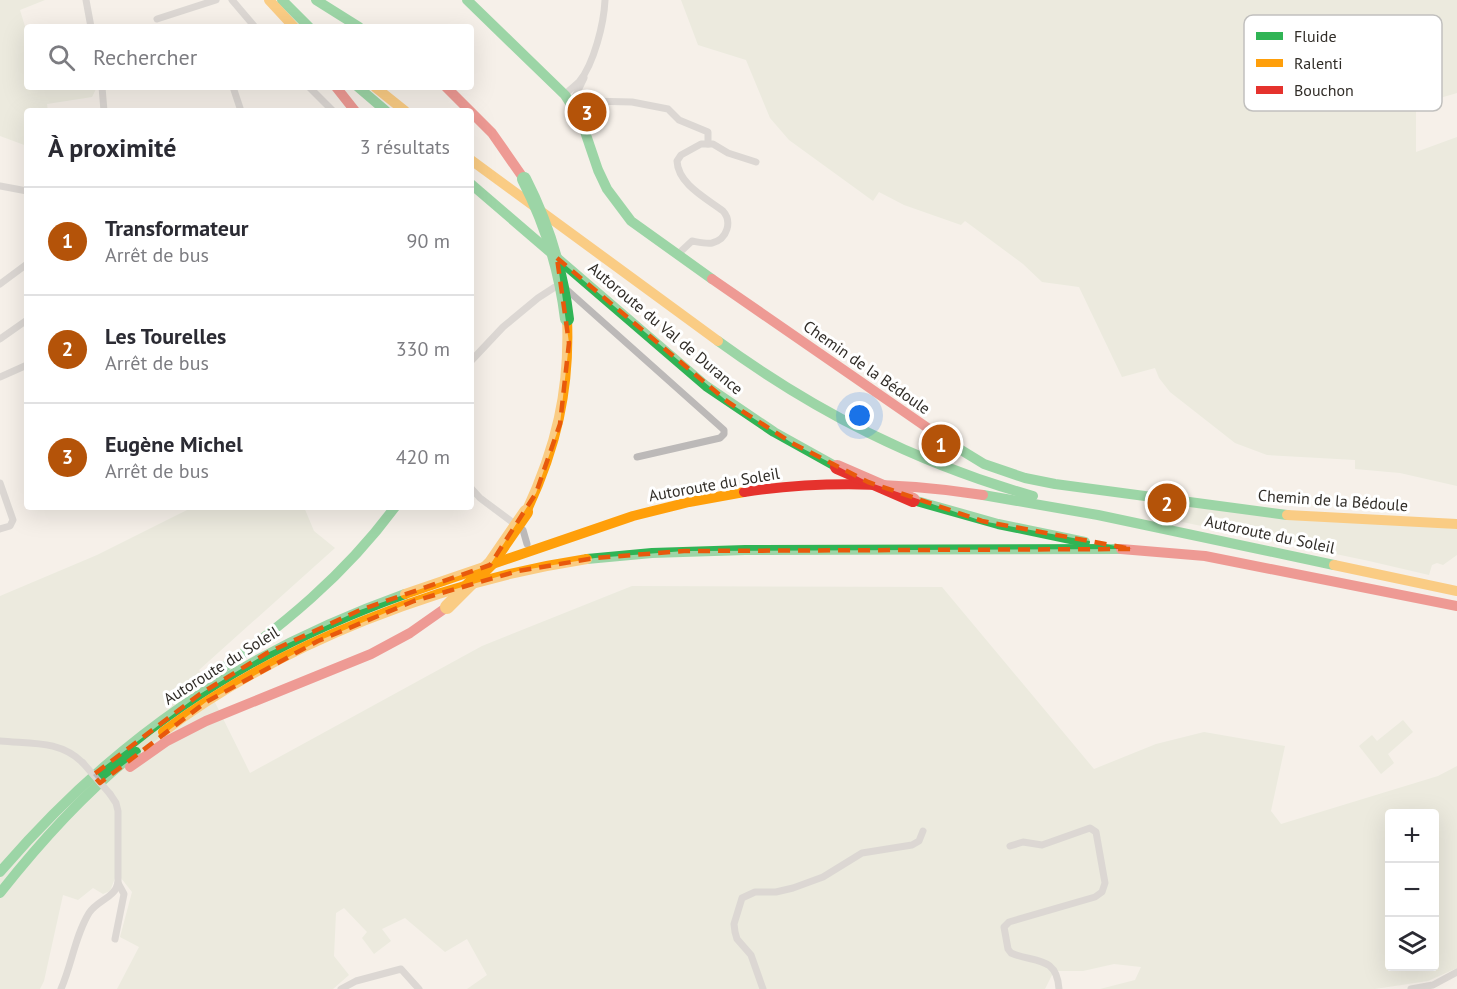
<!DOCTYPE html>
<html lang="fr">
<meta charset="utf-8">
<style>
:root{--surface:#fff;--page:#f7f7f7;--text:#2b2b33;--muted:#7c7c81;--line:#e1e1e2;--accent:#b45309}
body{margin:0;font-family:"PT Sans",sans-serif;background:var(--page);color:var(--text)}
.controls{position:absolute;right:18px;bottom:18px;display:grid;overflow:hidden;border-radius:6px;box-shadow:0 6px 24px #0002}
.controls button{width:54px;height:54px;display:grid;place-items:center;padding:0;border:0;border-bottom:2px solid var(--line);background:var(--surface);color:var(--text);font:30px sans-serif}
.you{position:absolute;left:860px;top:416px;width:21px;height:21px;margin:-15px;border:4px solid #fff;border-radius:50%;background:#1a73e8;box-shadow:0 0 0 9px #1a73e833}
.badge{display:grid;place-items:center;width:39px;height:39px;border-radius:50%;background:var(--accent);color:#fff;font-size:20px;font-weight:700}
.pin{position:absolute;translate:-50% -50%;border:3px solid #fff;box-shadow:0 2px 6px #0006}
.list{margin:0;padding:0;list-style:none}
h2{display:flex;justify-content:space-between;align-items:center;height:78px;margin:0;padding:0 24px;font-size:26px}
h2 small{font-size:20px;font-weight:400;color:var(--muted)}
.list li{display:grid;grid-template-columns:39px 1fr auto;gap:18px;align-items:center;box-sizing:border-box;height:108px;padding:0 24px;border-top:2px solid var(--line)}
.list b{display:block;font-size:22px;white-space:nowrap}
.list p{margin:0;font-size:20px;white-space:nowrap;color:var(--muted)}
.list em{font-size:20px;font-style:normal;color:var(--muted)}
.icon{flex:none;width:33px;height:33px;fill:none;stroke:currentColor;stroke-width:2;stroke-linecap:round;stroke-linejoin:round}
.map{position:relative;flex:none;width:1457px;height:989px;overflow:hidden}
.search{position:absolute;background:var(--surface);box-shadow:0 6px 24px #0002;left:24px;top:24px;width:450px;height:66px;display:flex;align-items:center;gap:15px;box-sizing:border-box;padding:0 21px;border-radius:6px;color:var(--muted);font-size:22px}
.panel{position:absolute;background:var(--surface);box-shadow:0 6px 24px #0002;left:24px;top:108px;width:450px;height:402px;border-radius:6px}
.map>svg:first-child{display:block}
.green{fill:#dfe3d0;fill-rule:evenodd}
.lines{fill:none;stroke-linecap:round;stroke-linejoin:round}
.street{stroke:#bcb9b8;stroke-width:7}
.fast{stroke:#30b455;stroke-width:10}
.slow{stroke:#ff9f0a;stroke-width:10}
.jam{stroke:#e5322d;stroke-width:10}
.street-bridge{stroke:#bcb9b8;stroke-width:7}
.fast-bridge{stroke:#30b455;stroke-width:14}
.slow-bridge{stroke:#ff9f0a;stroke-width:14}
.jam-bridge{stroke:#e5322d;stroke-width:14}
.marked{fill:none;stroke:#e8590c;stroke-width:4.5;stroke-dasharray:12 8;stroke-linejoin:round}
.labels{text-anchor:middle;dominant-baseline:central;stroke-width:6;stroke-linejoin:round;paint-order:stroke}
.street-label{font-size:16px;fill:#312d28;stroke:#fff}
.key{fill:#fff;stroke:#c1c0be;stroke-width:1.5}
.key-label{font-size:16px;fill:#312d28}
</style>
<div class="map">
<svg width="1457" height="989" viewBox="0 0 1457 989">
<rect width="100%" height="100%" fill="#f5f0e9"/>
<g class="green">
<polygon points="0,0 45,0 20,10 27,33 27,87 97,87 92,97 47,104 48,111 27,111 27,146 0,136"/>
<polygon points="681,0 1457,0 1457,93 1416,105 1416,152 1457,137 1457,486 1400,473 1355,469 1355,460 1267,455 1235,443 1170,392 1159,378 1155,368 1122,377 1079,287 1042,282 1023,264 965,221 961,225 904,205 879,192 873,201 789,140 770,118 746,60 698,45"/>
<polygon points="1147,501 1457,529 1457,555 1443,565 1437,563 1432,565 1429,575 1369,561 1149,515 1144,506"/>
<path d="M193,507H304L314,531L335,548L199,670L250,773L482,646L632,586L942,587L1094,769L1156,744L1204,732L1285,746L1271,811L1281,824L1438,776L1457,766V968L1428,981L1375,989H1100L1135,980L1141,967L1114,964L1083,971H1054L1045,989H467L487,975L467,939L445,952L405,918L382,929L391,941L374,954L362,938L367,932L344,908L336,913L334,956L349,975L333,989H117L139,947L120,937L132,892L117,873L110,891L103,894L93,888L78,900L63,895L44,981L40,989H0V596L97,555ZM1390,814H1434V966H1390Z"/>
<polygon points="1403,720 1413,732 1388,754 1394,763 1381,774 1359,746 1372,735 1377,741"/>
</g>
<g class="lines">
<g class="street">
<polyline points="86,0 91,27"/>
<polyline points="232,0 255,27"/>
<polyline points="157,19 216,0"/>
<polyline points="102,87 104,111"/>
<polyline points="233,87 241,111"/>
<polyline points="309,87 333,111"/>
<path d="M565,95C569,90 575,86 579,82C594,64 604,23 605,0"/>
<polyline points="571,105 584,78"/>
<polyline points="580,107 589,101 632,102 668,109 679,120 708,132 708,144"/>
<polyline points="0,186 27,191"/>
<path d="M677,255L692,241C698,242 707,244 712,243C728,239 732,221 723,211C706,198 678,184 677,161L681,155L701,144H713L728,153L756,162"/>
<polyline points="0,284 27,264"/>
<polyline points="0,339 27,320"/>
<polyline points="471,361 503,327 538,298 555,287 566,289 724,430 724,434 720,438 637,457"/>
<polyline points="0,377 27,365"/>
<polyline points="0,483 13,520 10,526 0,529"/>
<polyline points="471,488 480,498 523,530 527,544"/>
<path d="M0,741C31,744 60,740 83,763"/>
<path d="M1010,846L1023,842L1042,845L1090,828L1096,832L1105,883L1102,892L1095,897L1009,922L1004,927L1008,949L1011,953C1033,963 1057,955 1059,989"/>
<polyline points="115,939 124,894 118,883"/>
<path d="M61,989C72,964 75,936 89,913C97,900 115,898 118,883V811L116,803L110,794"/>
<polyline points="341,989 356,981 401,969 419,989"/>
<polyline points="763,989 751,955 737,939 735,932 734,924 742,898 755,892 776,892 793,888 823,877 862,853 912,845 919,841 923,831"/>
<polyline points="1411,989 1433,985 1457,972"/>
</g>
<g class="fast">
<polyline points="282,0 309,27"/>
<polyline points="316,0 359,27"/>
<polyline points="467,0 565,95 581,120 598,170 607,189 631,221 712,279"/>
<polyline points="358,87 386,111"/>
<polyline points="471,184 706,386 774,432 837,467"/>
<path d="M718,341C816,412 916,463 1033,496"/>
<polyline points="948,442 984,464 1025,478 1055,484 1287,515"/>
<polyline points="983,495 1098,515 1334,565"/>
<polyline points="913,500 998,524 1085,542"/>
<polyline points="587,559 652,553 745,550 1121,549"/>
<path d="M214,675C283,625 344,576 395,507"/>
<path d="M0,872C114,739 240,653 405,594"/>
<path d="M0,893C41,841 84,793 136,752"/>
</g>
<g class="slow">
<polyline points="269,0 294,27"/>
<polyline points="375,87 405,111"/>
<polyline points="471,160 718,341"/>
<path d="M526,512C556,448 570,390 567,319"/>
<polyline points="1287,515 1457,524"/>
<polyline points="1334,565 1457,591"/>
<polyline points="405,594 633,516 689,502 744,492"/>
<path d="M163,732C281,643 442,581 587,559"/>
</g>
<g class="jam">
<polyline points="336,87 355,111"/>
<polyline points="446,87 492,133 524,179"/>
<polyline points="712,279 948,442"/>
<path d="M744,492C823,480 904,483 983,495"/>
<polyline points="1121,549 1205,556 1457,606"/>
<polyline points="130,767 167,741 206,721 371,654 410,633 447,607"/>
</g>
<polyline class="street-bridge" points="83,763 110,794"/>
<path class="fast-bridge" d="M524,179C547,224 561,269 567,319"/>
<polyline class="slow-bridge" points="447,607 491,563 526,512"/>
<polyline class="jam-bridge" points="837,467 913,500"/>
</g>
<path d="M0 0H1457V989H0ZM557,258L728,402L792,443L868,482L982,521L1132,549L684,551L595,558L518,571L414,601L318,641L206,702L100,783L93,775L200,694L267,653L360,610L490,565L536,493L560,424L569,343Z" fill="#f5f0e9" fill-opacity=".55" fill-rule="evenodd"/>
<path class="marked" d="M557,258L728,402L792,443L868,482L982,521L1132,549L684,551L595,558L518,571L414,601L318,641L206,702L100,783L93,775L200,694L267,653L360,610L490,565L536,493L560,424L569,343Z"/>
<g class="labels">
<g class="street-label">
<text transform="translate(666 328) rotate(40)">Autoroute du Val de Durance</text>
<text transform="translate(867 367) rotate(35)">Chemin de la Bédoule</text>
<text transform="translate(714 484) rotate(-10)">Autoroute du Soleil</text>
<text transform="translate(1333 500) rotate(4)">Chemin de la Bédoule</text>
<text transform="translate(1270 534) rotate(12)">Autoroute du Soleil</text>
<text transform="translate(221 665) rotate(-32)">Autoroute du Soleil</text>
</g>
</g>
<rect x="1244" y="15" width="198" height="96" rx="9" class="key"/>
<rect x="1256" y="32" width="27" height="8" fill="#30b455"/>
<rect x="1256" y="59" width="27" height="8" fill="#ff9f0a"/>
<rect x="1256" y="86" width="27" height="8" fill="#e5322d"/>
<g class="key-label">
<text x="1294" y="42">Fluide</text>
<text x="1294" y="69">Ralenti</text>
<text x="1294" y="96">Bouchon</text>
</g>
</svg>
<div class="controls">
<button>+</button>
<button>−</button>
<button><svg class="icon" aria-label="layers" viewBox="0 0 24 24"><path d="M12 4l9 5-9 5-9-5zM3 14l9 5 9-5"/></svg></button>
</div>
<div class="you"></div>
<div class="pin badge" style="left:941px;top:444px">1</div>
<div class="pin badge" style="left:1167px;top:503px">2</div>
<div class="pin badge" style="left:587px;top:112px">3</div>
<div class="search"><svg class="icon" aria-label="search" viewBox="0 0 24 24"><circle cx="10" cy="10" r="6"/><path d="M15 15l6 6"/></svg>Rechercher</div>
<section class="panel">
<h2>À proximité<small>3 résultats</small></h2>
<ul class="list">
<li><span class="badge">1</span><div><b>Transformateur</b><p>Arrêt de bus</p></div><em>90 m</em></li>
<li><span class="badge">2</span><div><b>Les Tourelles</b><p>Arrêt de bus</p></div><em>330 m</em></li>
<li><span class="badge">3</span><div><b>Eugène Michel</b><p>Arrêt de bus</p></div><em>420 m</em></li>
</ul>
</section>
</div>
